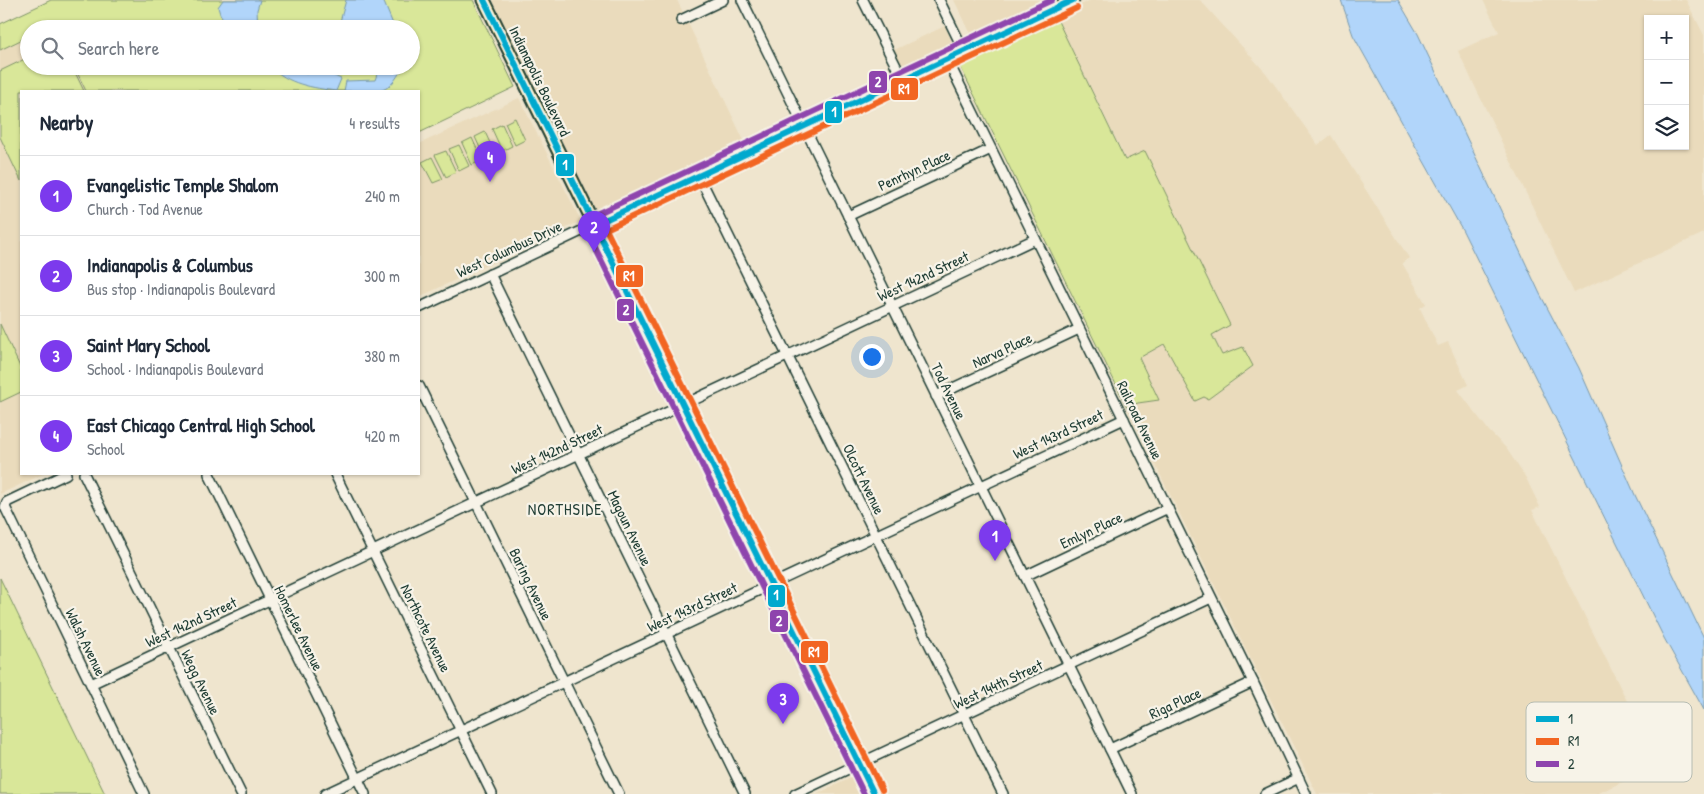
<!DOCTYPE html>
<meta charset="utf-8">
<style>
:root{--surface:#fff;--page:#f2f2f3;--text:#1f2937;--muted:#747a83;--line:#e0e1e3;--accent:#7c3aed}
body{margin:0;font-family:"Patrick Hand",sans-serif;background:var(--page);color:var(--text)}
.controls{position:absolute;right:15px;top:15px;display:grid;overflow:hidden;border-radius:0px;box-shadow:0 1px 4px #0004}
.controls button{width:45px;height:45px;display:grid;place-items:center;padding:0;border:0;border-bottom:1px solid var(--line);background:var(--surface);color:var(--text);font:25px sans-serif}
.you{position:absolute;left:871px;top:356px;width:18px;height:18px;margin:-12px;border:4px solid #fff;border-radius:50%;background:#1a73e8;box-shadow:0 0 0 8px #1a73e833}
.badge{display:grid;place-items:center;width:32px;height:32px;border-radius:50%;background:var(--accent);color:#fff;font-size:16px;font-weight:700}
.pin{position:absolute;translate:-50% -41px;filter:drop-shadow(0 1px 2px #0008)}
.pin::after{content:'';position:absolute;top:26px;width:18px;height:15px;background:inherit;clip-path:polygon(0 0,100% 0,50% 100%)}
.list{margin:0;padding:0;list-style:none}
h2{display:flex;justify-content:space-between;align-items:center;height:65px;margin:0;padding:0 20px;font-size:21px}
h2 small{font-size:16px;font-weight:400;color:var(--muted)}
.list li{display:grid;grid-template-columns:32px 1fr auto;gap:15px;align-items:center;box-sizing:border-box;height:80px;padding:0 20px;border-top:1px solid var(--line)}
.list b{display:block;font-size:19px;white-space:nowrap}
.list p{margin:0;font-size:16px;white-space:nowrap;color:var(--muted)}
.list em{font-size:16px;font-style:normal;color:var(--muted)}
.icon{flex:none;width:28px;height:28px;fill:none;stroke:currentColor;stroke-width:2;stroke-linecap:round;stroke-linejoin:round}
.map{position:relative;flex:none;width:1704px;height:794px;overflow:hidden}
.search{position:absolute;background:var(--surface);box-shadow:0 1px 4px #0004;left:20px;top:20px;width:400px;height:55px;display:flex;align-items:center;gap:12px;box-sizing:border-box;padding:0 18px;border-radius:28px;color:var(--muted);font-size:19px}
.panel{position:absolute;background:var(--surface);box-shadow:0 1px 4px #0004;left:20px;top:90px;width:400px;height:385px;border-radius:0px}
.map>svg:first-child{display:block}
.built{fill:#eadbbc;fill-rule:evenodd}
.green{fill:#d9e799;stroke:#7c9266}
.water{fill:#b1d5fa;stroke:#7798ab}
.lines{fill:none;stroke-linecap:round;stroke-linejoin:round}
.minor-casing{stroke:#1f3d34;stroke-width:12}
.major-casing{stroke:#1f3d34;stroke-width:15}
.minor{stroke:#f7f3e8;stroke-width:9}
.major{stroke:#fce080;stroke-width:11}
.bus-1-casing{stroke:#f7f3e8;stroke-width:10}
.bus-2-casing{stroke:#f7f3e8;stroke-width:10}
.bus-3-casing{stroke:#f7f3e8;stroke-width:10}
.bus-1{stroke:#00a9ce;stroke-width:6}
.bus-2{stroke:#f26522;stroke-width:6}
.bus-3{stroke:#8e44ad;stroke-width:6}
.labels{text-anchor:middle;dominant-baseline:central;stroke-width:4.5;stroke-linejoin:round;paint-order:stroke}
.street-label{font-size:15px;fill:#1f3d34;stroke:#f7f3e8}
.neighbourhood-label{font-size:16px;letter-spacing:1px;fill:#1f3d34;stroke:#f7f3e8}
.key{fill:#f7f3e8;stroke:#b6bcb2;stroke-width:1}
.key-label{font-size:14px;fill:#1f3d34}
.line-badge{stroke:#f7f3e8;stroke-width:2}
.badge-label{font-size:14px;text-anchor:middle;font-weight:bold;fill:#fff}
</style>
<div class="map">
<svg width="1704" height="794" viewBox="0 0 1704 794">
<rect width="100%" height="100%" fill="#efe5ce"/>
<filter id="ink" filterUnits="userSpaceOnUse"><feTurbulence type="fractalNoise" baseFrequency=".02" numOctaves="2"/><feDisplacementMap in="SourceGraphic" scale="10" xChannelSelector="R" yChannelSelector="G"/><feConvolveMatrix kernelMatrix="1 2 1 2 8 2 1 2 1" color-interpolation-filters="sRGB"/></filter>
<g filter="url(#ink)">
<g class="built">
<polygon points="491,0 677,0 746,145 598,216"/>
<polygon points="954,0 1049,0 972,36"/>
<polygon points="1091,0 1200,0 1266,73 1318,145 1331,135 1409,258 1402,263 1426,304 1420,308 1438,346 1448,342 1468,385 1458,390 1489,431 1506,448 1526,478 1540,507 1532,510 1639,725 1651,730 1672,758 1597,794 1317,794 1127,407 1138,403 1159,400 1139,358 1165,344 1205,397 1208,399 1253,366 1222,355 1212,335 1230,325 1145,151 1126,160 1056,17"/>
<path d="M1483,0H1686L1704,35V233L1574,293L1458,51L1499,32ZM1648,19H1685V146H1648Z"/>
<polygon points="945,26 955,49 903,73 892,51"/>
<polygon points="29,36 29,66 74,66 86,91 21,91 21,474 43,474 0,494 0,50"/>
<polygon points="519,98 581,221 419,297 419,144"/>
<polygon points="851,778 859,794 817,794"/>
</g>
<g class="green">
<polygon points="51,0 473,0 515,87 419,133 419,91 86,91 74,66 411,66 411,29 56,29 53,24 43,29 29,29 29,36 0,50 0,24"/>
<polygon points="1056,17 1125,160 1145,151 1230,325 1212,335 1222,355 1243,347 1253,366 1208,399 1204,397 1195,401 1164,344 1139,358 1159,400 1138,403 1127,407 961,68 961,64 965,60"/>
<polygon points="29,57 29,66 72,66 84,91 21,91 21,181 0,137 0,71"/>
<polygon points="515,118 525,140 515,145 505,123"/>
<polygon points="502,124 512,146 502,151 492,129"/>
<polygon points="485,132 495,154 485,159 475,137"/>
<polygon points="472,138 482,160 472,165 462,143"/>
<polygon points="459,145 469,166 459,171 449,149"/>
<polygon points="446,151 456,172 446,177 435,155"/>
<polygon points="432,157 443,179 433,183 422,162"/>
<polygon points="0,324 21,369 21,392 0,402"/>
<polygon points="0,578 105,794 0,794"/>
</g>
<g class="water">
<polygon points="223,0 260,0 257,10 258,29 230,29 220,14 218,7"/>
<polygon points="346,0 383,0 395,29 338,29"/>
<polygon points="1341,0 1398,0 1418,34 1540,294 1579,368 1635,495 1704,638 1704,710 1664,638 1463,231 1353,35"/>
<path d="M271,66H288L306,74L314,72L328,73L341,79L336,91C314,88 286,84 271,66Z"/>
<path d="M380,66H403C387,99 376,91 344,91L346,81L375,80Z"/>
</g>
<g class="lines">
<g class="minor-casing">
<g id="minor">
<polyline points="742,0 1132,794"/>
<polyline points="863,0 903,80"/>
<polyline points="939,0 964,51"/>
<polyline points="681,20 723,0"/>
<polyline points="947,59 1253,682 1306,794"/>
<polyline points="699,176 1003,794"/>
<polyline points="848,216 991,149"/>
<polyline points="490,274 745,794"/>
<polyline points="419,308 594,225"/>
<polyline points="419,386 619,794"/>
<polyline points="936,396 1079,329"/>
<polyline points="66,474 7,502 5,507 144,794"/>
<polyline points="84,474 241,794"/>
<polyline points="209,474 365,794"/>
<polyline points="335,474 492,794"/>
<polyline points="1025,576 1168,508"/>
<polyline points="91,684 1035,239"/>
<polyline points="1110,749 1253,682"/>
<polyline points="325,794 1124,419"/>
<polyline points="795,794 1211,598"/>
<polyline points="1265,794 1299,778"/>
</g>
</g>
<g class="major-casing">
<g id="major">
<polyline points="484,0 874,794"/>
<polyline points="594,225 1073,0"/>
</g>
</g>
<use href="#minor" class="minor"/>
<use href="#major" class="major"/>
<g class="bus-1-casing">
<g id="bus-1">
<polyline points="484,0 874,794"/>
<polyline points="594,225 1073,0"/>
</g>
</g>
<g class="bus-2-casing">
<polyline id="bus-2" points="882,790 606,229 1077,8"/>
</g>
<g class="bus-3-casing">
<polyline id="bus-3" points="864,794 586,229 585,223 590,217 1052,0"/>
</g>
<use href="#bus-1" class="bus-1"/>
<use href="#bus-2" class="bus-2"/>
<use href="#bus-3" class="bus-3"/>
</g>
</g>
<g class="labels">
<g class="street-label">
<text transform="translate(540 81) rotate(64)">Indianapolis Boulevard</text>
<text transform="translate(914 170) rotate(-25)">Penrhyn Place</text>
<text transform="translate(509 249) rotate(-25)">West Columbus Drive</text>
<text transform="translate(923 276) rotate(-25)">West 142nd Street</text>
<text transform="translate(1002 350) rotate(-25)">Narva Place</text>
<text transform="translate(949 391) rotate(64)">Tod Avenue</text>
<text transform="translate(1140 420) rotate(64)">Railroad Avenue</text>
<text transform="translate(1058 434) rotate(-25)">West 143rd Street</text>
<text transform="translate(557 449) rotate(-25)">West 142nd Street</text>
<text transform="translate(864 479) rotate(64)">Olcott Avenue</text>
<text transform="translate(630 528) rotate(64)">Magoun Avenue</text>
<text transform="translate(1091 530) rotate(-25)">Emlyn Place</text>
<text transform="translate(531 584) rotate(64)">Baring Avenue</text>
<text transform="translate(692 607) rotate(-25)">West 143rd Street</text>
<text transform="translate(191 622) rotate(-25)">West 142nd Street</text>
<text transform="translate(299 628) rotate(64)">Homerlee Avenue</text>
<text transform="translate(426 628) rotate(64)">Northcote Avenue</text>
<text transform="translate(86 642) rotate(64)">Walsh Avenue</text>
<text transform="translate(201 682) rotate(64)">Wegg Avenue</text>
<text transform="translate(998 684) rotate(-25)">West 144th Street</text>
<text transform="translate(1175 703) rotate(-25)">Riga Place</text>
</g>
<g class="neighbourhood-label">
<text x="565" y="509">NORTHSIDE</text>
</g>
</g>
<rect x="1526" y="702" width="166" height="80" rx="8" class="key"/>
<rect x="1536" y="716" width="23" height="6" fill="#00a9ce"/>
<rect x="1536" y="738" width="23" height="7" fill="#f26522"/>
<rect x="1536" y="761" width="23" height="6" fill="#8e44ad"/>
<g class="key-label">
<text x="1568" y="724">1</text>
<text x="1568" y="746">R1</text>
<text x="1568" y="769">2</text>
</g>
<g class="line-badge">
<rect x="868" y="70" width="20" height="24" rx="5" fill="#8e44ad"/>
<rect x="890" y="77" width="29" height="24" rx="5" fill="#f26522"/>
<rect x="824" y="100" width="19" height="24" rx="5" fill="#00a9ce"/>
<rect x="555" y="153" width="20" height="24" rx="5" fill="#00a9ce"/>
<rect x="615" y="264" width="29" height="24" rx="5" fill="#f26522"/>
<rect x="616" y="298" width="19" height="24" rx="5" fill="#8e44ad"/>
<rect x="767" y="584" width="19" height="24" rx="5" fill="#00a9ce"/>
<rect x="769" y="609" width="20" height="24" rx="5" fill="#8e44ad"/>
<rect x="800" y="640" width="29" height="24" rx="5" fill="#f26522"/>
</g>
<g class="badge-label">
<text x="878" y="87">2</text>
<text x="904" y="94">R1</text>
<text x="834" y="117">1</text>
<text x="565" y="170">1</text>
<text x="629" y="281">R1</text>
<text x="626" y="315">2</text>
<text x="776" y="600">1</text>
<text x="779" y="626">2</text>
<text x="814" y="657">R1</text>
</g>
</svg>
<div class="controls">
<button>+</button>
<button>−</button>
<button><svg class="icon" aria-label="layers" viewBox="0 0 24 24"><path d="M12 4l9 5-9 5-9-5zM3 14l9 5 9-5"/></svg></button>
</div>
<div class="you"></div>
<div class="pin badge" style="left:995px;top:561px">1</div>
<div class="pin badge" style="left:594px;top:252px">2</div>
<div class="pin badge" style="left:783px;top:724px">3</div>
<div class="pin badge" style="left:490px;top:182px">4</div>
<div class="search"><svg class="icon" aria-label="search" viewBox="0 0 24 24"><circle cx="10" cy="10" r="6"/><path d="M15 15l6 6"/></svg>Search here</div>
<section class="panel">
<h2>Nearby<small>4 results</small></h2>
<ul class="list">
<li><span class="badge">1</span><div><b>Evangelistic Temple Shalom</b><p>Church · Tod Avenue</p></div><em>240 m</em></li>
<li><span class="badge">2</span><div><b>Indianapolis &amp; Columbus</b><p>Bus stop · Indianapolis Boulevard</p></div><em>300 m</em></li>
<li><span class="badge">3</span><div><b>Saint Mary School</b><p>School · Indianapolis Boulevard</p></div><em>380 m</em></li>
<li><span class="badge">4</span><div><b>East Chicago Central High School</b><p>School</p></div><em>420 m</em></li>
</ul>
</section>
</div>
